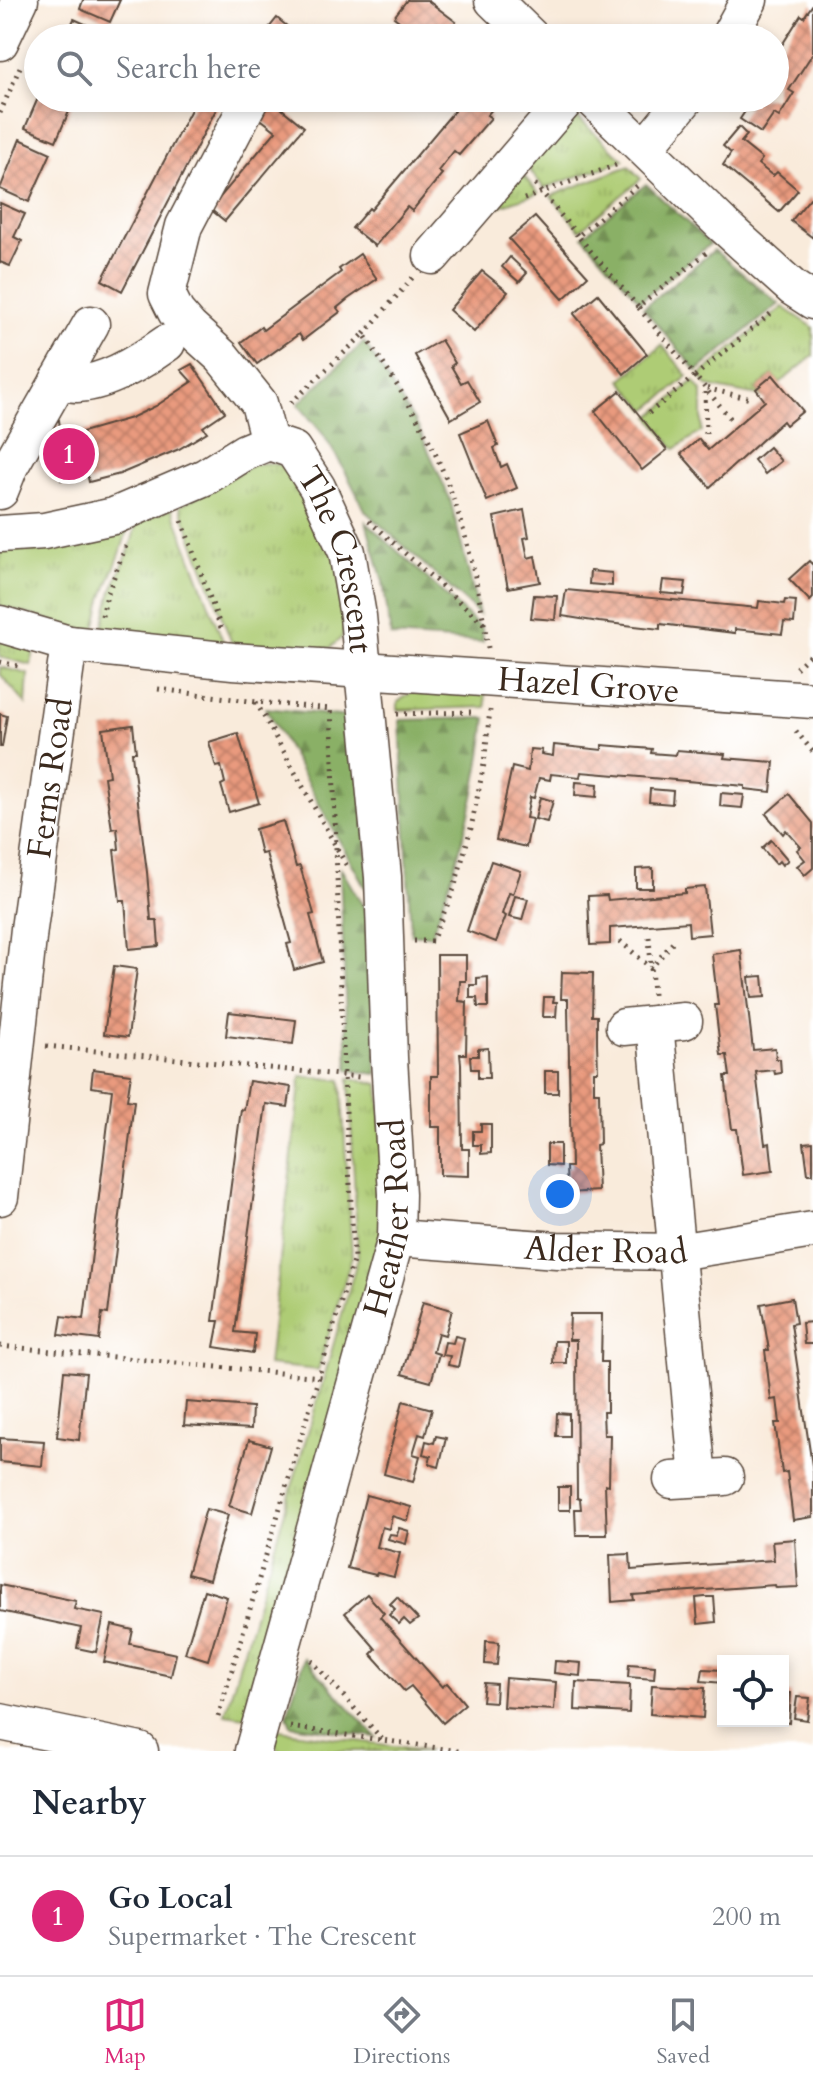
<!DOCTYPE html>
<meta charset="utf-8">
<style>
:root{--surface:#fff;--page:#f2f2f3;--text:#1f2937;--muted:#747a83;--line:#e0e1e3;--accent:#db2777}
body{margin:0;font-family:Cardo,serif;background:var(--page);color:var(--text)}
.controls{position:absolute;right:24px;bottom:24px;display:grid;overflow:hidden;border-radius:0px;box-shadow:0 4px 12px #0003}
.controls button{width:72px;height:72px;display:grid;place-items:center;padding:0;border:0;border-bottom:2px solid var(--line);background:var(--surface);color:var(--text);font:40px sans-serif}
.you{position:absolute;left:560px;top:1194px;width:28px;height:28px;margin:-20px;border:6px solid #fff;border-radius:50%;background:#1a73e8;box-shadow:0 0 0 12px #1a73e833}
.badge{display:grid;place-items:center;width:52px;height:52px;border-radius:50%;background:var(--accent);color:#fff;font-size:26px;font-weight:700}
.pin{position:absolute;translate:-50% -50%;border:4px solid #fff;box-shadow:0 2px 8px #0006}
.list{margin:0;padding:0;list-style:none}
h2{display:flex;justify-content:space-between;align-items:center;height:104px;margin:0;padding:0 32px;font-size:34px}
h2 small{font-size:26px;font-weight:400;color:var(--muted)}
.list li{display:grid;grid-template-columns:52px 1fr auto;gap:24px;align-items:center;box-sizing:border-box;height:120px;padding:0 32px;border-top:2px solid var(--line)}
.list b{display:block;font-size:30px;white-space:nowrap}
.list p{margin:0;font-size:26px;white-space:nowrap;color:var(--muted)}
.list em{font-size:26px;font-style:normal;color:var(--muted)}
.icon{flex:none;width:44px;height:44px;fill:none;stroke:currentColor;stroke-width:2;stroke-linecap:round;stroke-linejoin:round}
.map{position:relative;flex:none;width:813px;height:1751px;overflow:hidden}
.search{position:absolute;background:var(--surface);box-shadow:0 4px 12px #0003;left:24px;right:24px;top:24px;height:88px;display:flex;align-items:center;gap:20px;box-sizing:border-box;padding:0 28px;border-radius:44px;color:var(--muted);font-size:30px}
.sheet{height:224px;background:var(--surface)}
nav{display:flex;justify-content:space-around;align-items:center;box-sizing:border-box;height:112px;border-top:2px solid var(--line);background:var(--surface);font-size:22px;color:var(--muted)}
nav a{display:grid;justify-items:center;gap:4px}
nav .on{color:var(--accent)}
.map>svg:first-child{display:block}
.grass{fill:url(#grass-tufts);stroke:#747b49;stroke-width:2}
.forest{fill:url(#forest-firs);stroke:#626d42;stroke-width:2}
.building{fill:url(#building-cross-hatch)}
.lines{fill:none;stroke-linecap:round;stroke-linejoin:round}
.minor-casing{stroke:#58473a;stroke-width:39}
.path{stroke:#58473a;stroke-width:5;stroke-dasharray:2 6;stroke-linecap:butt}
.minor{stroke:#fff;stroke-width:36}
.labels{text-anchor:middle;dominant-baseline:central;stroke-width:6;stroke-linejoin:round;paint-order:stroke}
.street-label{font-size:34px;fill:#3b2a1e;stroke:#fff}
</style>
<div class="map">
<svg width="813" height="1751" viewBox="0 0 813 1751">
<defs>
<pattern id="grass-tufts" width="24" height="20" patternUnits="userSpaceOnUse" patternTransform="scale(2)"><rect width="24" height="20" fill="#aecc74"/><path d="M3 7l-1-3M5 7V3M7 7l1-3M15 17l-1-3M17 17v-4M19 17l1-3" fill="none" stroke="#97af64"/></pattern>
<pattern id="forest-firs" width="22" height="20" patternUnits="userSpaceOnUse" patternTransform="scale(2)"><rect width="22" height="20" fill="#8ab066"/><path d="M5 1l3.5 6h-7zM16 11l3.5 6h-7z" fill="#728f53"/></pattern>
<pattern id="building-cross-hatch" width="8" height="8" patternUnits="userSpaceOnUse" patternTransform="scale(2)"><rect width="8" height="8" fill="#e99a7e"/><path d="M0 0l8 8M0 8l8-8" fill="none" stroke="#be7e67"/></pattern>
</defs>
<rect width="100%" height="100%" fill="#fff"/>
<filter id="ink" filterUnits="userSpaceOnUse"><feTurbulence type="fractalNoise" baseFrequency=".0125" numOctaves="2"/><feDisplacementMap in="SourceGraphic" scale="16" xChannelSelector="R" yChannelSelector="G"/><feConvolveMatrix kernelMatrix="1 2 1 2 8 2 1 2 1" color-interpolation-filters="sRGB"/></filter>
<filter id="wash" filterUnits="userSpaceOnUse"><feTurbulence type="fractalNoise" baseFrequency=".006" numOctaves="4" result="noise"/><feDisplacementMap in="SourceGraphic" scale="32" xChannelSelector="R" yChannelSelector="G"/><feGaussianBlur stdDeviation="1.8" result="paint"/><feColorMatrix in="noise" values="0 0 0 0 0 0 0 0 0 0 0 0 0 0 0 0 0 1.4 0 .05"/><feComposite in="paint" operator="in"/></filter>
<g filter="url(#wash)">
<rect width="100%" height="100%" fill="#f9ebdb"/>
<g class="grass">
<polygon points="576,116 624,160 544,188 523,162 558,119"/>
<polygon points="629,166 641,179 580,230 551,196"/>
<polygon points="518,169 538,193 480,213"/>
<polygon points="783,307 813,327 813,356 780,383 772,375 756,389 763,397 707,386 700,375"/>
<polygon points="662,345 688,376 647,410 621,380"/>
<polygon points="694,381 702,391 702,431 675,449 650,417"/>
<polygon points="266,463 280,465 292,470 331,539 347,613 342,637 330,648 307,651 233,646 180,506 253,465"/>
<polygon points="172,508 226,649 101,635 112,590 130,548 137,522"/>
<polygon points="129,525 120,554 102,599 94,633 0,606 0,548"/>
<polygon points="0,635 34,650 31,665 0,657"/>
<polygon points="0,667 28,674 26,704 0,674"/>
<polygon points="413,691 485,692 486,707 398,710 398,702"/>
<polygon points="301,1076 341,1080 352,1256 318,1370 268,1365"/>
<polygon points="349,1078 379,1084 387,1223 245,1717 225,1714 324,1378 358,1257"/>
<polygon points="272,1729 429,1751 280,1751 271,1738"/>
</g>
<g class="forest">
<polygon points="646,184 710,244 640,301 583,236"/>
<polygon points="714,250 779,304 697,371 643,308"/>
<polygon points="364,342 418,427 450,499 479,614 366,512 344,469 323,434 298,404"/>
<polygon points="366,522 482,629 483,642 391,636 383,582"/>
<polygon points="266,708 357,718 370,896"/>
<path d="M486,718C478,793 458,865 431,935H411L400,720Z"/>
<polygon points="340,867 369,916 377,1074 348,1070"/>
<polygon points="304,1658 376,1737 291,1725 287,1716"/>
</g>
<g id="blocks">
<g class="building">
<polygon points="83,0 120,0 110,22 80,9"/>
<polygon points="407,0 427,0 456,22 444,38 421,38 394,17"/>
<polygon points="813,4 813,53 789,90 794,93 779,117 774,114 761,133 740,119 754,98 775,98 775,63 777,60 775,56 801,15 804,17"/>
<polygon points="277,18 288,27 301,38 261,38"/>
<polygon points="74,19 105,33 102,38 65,38"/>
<polygon points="233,28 252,38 228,38"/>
<polygon points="38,98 75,98 56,141 25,128"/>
<polygon points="197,98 222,98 122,291 102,280"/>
<polygon points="265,98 284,98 288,101 282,109 304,127 225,221 210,209 276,131 253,113"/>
<polygon points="465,98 502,98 487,115 491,118 459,155 454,151 438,171 442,174 412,211 407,207 375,246 352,228 369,208 371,210"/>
<polygon points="739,127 747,135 741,142 762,159 758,164 773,176 777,172 798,190 779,212 723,165 731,153 723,146"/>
<polygon points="20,139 51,153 29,202 0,189"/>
<polygon points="810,198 813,200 813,238 791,221"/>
<polygon points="0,203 25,214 14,237 22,241 10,266 0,262"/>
<polygon points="535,217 588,276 563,299 509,239"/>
<polygon points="360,254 377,279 348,299 337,308 340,312 303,340 299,334 257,364 241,342 261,327 263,330 341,272 339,269"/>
<polygon points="510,257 527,273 519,282 502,267"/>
<polygon points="482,271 508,292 474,332 449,310"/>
<polygon points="598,294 647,354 624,374 574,314"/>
<polygon points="441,340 455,363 451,366 461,383 467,380 480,402 451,419 415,355"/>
<polygon points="192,364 225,412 203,427 207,432 179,449 120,474 89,482 87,473 61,480 49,423 59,420 61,435 79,433 131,418 156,406 192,382 181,370"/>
<polygon points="773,375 803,411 786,425 783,421 710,487 681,454 699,439 708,450 765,401 756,389"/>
<polygon points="620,391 667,450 642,470 595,411"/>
<polygon points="488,421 498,446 494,448 501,467 507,464 517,488 487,501 460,433"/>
<polygon points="769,447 781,461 765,474 754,460"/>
<polygon points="524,510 529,537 524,538 528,558 535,556 540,582 508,588 494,517"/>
<polygon points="809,561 812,564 813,563 813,598 810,601 789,579"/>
<polygon points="590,571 612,573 612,586 589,584"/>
<polygon points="663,580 686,582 684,595 661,593"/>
<polygon points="566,590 758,608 759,601 784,604 785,600 796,601 794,623 784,622 782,634 735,629 735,633 660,624 660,629 599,622 562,616"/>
<polygon points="534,595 557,596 555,620 531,618"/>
<polygon points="0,714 7,716 2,747 0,747"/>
<polygon points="133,725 136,752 132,752 133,763 147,872 151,920 157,920 159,946 129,949 125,901 120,901 114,850 119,849 117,828 112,829 104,777 109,776 103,729"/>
<polygon points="238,733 259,803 229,812 221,785 225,783 221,766 216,767 209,742"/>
<polygon points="554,745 602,750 602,745 652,749 651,753 676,755 677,750 725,754 724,758 774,762 771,792 745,789 745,786 581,772 580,777 551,774 550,780 539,778 534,798 530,797 526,818 532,819 526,847 496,840 512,767 528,771 530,749 542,750 541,754 553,756"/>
<polygon points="576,782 598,784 597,797 575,795"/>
<polygon points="650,789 673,791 672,804 649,802"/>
<polygon points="721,793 744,795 742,808 720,806"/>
<polygon points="789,794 813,823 813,868 805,875 797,866 805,860 797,850 801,847 786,830 783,834 766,814"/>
<polygon points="540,797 553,801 547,822 535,819"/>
<polygon points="283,821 296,867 300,866 314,914 310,915 323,962 294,970 287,944 291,943 266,853 261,854 255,829"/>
<polygon points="771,840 788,860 782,865 779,861 776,864 762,848"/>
<polygon points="491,861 521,871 513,894 509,893 502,914 506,916 496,942 467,931"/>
<polygon points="653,868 653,888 636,888 636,869"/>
<polygon points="705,887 710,934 689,936 688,922 624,927 610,928 610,944 590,945 588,896 607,895 608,900 685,893 685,889"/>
<polygon points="515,896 528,899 522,920 509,917"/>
<polygon points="741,950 753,1050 775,1048 776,1059 780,1059 781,1073 775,1074 774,1070 756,1072 765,1144 770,1143 773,1171 743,1175 737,1129 732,1129 725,1076 730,1076 727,1055 721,1055 715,1005 718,1005 712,954"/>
<polygon points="437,955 466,955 466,981 460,981 459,1001 467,1002 466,1054 460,1054 461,1064 462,1149 469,1149 469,1176 440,1175 440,1127 431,1127 431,1076 438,1076"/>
<polygon points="114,966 137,969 128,1037 104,1034"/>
<polygon points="562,972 593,973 592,1016 597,1016 597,1043 598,1071 594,1071 594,1092 599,1092 600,1144 596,1145 598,1191 567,1193 566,1167 571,1167 568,1008 568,999 561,999"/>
<polygon points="763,976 765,997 751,998 749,977"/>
<polygon points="488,977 488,1007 478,1007 477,998 470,998 470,985 477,985 477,978"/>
<polygon points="544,997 554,997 553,1002 557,1002 556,1017 543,1017"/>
<polygon points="229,1012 296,1020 293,1044 226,1036"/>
<polygon points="488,1048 489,1078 478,1078 478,1069 471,1069 470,1056 478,1056 478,1049"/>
<polygon points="93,1069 131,1074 127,1100 134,1101 108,1314 102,1313 99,1340 59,1335 62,1316 84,1319 112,1090 91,1087"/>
<rect x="545" y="1071" width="13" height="22"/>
<polygon points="249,1081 291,1087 288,1107 266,1104 235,1332 255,1334 253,1353 214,1347 219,1321 213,1321 241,1109 244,1110"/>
<polygon points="481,1124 491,1124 491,1153 481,1154 481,1145 473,1145 473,1131 481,1131"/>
<polygon points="813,1142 813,1174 808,1174 804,1143"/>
<polygon points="547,1144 560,1144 560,1166 547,1165"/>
<polygon points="792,1298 796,1323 791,1324 813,1472 813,1517 793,1520 787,1472 782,1473 775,1423 780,1423 777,1399 771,1400 765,1350 769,1350 761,1304"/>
<polygon points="423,1302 452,1310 445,1335 438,1333 435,1344 433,1352 439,1354 431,1382 402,1374"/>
<polygon points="570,1314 602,1314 601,1362 607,1362 607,1412 603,1412 604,1435 610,1435 609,1485 605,1484 607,1535 576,1535 575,1509 581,1509 580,1499 577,1498 576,1340 569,1340"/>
<polygon points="812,1322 813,1344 804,1344 802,1323"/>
<polygon points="455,1336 464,1338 458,1367 448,1365 450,1356 442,1355 445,1342 453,1343"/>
<polygon points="554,1341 566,1341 566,1363 553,1363"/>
<polygon points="64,1371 86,1373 79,1440 57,1437"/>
<polygon points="403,1401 432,1409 425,1436 419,1434 413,1454 420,1456 413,1482 384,1474"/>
<polygon points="186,1402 252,1407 251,1429 184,1425"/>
<polygon points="557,1413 569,1414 569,1436 556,1436"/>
<polygon points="436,1436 446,1438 439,1467 429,1464 431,1456 423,1454 426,1441 434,1443"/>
<polygon points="0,1438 44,1441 42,1466 0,1462"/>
<polygon points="249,1440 271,1446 252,1513 229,1506"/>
<rect x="558" y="1487" width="12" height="23"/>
<polygon points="366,1495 411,1507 408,1521 392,1516 389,1529 382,1527 377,1547 400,1553 394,1577 377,1573 376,1575 347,1568"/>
<polygon points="206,1509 228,1515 209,1580 187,1574"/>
<polygon points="399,1528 409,1531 406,1544 388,1539 390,1534 397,1535"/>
<polygon points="795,1539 798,1587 776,1588 775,1585 633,1595 634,1600 612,1602 610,1555 630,1554 631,1570 774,1560 772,1541"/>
<polygon points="0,1585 76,1601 74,1609 104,1615 96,1652 77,1648 81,1628 0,1611"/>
<polygon points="204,1590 227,1597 208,1660 185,1653"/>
<polygon points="367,1594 384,1613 380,1617 387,1625 442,1687 447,1683 465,1704 443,1723 411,1686 404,1691 371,1654 376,1649 345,1613"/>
<polygon points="397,1597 418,1619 410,1625 404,1619 399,1624 389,1615 395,1609 390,1604"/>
<polygon points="705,1597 714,1597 716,1622 698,1624 696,1598"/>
<polygon points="112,1625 133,1630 130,1644 176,1654 171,1676 104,1662"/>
<polygon points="486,1641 499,1642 497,1665 485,1664"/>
<polygon points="555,1661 581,1663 580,1676 554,1673"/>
<polygon points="629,1664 655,1666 654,1679 628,1677"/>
<polygon points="703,1669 723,1670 723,1683 701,1681"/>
<polygon points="505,1678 556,1682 554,1710 503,1707"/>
<polygon points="576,1682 630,1685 629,1713 575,1710"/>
<polygon points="484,1683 496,1684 495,1702 482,1701"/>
<polygon points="652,1685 705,1688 703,1718 650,1714"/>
<polygon points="783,1693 791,1693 789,1723 783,1722"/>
<polygon points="797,1697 810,1698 807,1720 794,1718"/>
</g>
</g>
</g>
<g filter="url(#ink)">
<use href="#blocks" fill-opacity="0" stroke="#58473a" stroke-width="2"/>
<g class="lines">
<g class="minor-casing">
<g id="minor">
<polyline points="493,0 532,38"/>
<polyline points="728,38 749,0"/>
<polyline points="0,42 20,0"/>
<polyline points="251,98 184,226 167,294 176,312 190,328 222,357 259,403 269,442"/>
<polyline points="592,98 722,224 793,288 813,301"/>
<polyline points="645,148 686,98"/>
<polyline points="432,256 568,98"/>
<path d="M58,381C64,382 71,384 77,384C108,383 143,360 167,343"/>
<polyline points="0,491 10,466 91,324"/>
<path id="s1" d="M0,534L44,531L114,516L205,477L245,452L269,442L293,450L317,487L347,552L358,616L363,670L233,661L69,644L0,624"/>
<polyline points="655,1024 698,1478"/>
<polyline points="624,1027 684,1021"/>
<path id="s2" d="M0,1197L29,929L69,644"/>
<path id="s3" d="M396,1238L557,1250L677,1252L813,1230"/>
<polyline points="672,1480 725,1477"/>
<polyline points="0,1722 140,1751"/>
<path id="s4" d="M253,1751L396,1238L397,1194L389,1058L383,877L363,670L813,700"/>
</g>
</g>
<g class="path">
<polyline points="0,113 20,67"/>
<polyline points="535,184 578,236"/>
<polyline points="637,186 578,236 638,307"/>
<polyline points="524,199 616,165"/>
<polyline points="706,253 638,307 695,376 774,311"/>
<polyline points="364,334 413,277"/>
<path d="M291,403L364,334C390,375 420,417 439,462C465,521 478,584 488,648"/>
<polyline points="649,413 695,376 731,419"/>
<polyline points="706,434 705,388 751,399"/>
<polyline points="182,521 221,628"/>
<polyline points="369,521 484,624"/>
<polyline points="102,616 107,595 127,543"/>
<polyline points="0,662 23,667"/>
<polyline points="796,668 813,652"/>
<polyline points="158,689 257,702 331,709"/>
<polyline points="256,702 348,868"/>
<polyline points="397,714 471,712"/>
<polyline points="796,731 813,752"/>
<polyline points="649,937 653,995"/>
<polyline points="414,941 432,941 454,889 471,828 484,764 490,710"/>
<polyline points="620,941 651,968 675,940"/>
<polyline points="46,1046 359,1077"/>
<polyline points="0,1346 321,1377"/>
<polyline points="311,1660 382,1739"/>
<polyline points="218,1717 354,1258 344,1075 331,706"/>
<polyline points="290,1727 459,1751"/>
</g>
<use href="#minor" class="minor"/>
</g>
</g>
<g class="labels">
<g class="street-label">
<text stroke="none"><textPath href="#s1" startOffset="434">The Crescent</textPath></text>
<text stroke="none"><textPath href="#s4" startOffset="1328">Hazel Grove</textPath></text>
<text stroke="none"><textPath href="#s2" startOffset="422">Ferns Road</textPath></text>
<text stroke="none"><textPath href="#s4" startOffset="552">Heather Road</textPath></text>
<text stroke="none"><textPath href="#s3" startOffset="210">Alder Road</textPath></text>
</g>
</g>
</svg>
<div class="controls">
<button><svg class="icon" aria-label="locate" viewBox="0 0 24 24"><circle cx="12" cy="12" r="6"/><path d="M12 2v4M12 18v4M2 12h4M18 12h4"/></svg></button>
</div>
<div class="you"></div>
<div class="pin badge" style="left:69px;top:454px">1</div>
<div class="search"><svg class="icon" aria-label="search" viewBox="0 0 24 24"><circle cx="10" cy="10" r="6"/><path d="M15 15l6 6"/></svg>Search here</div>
</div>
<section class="sheet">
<h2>Nearby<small></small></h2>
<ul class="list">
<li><span class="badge">1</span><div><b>Go Local</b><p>Supermarket · The Crescent</p></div><em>200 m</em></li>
</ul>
</section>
<nav>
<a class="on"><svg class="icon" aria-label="map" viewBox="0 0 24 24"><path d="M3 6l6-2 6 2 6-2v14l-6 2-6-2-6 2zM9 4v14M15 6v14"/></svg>Map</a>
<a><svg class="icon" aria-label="directions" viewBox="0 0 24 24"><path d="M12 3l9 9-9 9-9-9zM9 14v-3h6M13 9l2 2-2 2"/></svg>Directions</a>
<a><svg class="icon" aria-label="saved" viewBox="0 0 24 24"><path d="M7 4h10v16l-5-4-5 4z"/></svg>Saved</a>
</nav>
